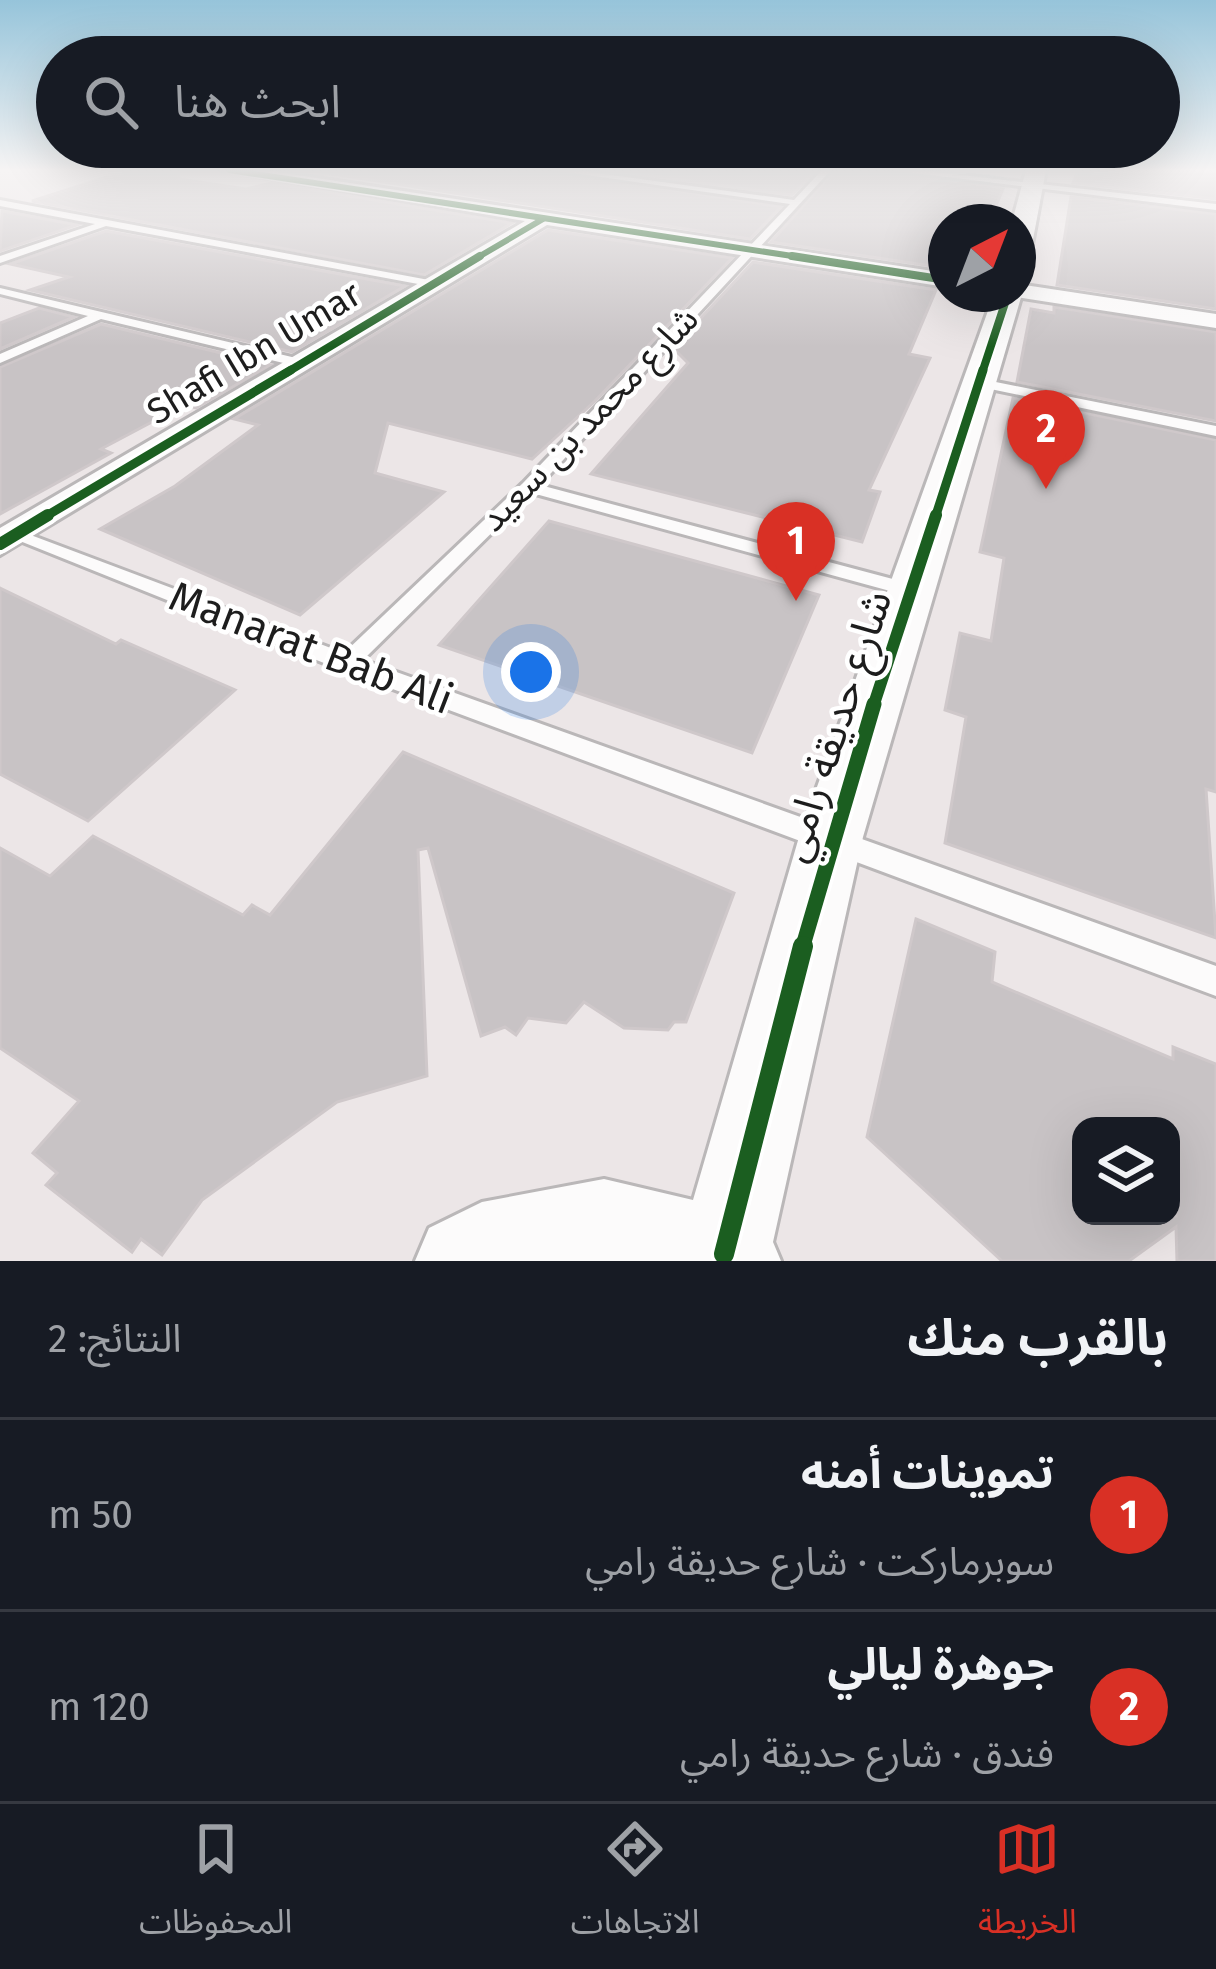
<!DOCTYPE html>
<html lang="ar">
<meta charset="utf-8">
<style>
:root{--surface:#171b24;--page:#20242c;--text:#f1f3f6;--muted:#9ea1a6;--line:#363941;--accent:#d93025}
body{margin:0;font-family:"Fira Sans","Noto Sans Arabic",sans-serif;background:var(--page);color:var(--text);direction:rtl}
.controls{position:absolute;right:36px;bottom:36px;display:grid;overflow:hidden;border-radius:24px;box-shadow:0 12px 48px #0002}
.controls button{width:108px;height:108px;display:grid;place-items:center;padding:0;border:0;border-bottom:3px solid var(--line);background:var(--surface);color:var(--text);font:60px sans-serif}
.compass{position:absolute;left:928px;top:204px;width:108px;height:108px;border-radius:50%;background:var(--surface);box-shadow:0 12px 48px #0002;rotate:42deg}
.you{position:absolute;left:531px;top:672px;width:42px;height:42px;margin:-30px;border:9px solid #fff;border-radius:50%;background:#1a73e8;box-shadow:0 0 0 18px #1a73e833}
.badge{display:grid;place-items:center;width:78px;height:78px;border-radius:50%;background:var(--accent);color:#fff;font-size:39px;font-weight:700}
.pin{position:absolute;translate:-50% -99px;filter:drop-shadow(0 3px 6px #0008)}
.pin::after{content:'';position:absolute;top:63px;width:42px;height:36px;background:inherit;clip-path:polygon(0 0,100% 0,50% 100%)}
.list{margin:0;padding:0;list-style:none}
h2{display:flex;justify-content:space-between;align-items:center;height:156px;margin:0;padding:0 48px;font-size:51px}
h2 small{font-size:39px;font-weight:400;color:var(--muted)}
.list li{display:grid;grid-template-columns:78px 1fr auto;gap:36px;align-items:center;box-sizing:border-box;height:192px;padding:0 48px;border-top:3px solid var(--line)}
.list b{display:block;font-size:45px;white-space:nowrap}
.list p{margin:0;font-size:39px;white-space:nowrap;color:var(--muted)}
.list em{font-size:39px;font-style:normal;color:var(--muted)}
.icon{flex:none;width:66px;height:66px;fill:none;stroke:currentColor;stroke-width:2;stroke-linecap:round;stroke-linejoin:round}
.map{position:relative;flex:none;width:1216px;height:1261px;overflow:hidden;direction:ltr}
.search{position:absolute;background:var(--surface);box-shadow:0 12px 48px #0002;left:36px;right:36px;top:36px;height:132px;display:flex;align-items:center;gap:30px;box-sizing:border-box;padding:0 42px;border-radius:66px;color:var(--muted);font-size:45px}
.sheet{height:540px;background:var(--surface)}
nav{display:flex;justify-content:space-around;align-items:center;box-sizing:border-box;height:168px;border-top:3px solid var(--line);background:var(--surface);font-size:33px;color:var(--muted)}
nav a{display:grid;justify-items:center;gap:6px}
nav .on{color:var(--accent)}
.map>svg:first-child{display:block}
.building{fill:#c8c3c5;stroke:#cfc8ca;stroke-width:3;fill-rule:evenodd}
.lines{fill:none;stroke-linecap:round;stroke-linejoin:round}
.service-casing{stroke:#bab7b8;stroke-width:6}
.minor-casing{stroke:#bab7b8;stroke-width:6}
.tertiary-casing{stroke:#bab7b8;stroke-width:6}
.service{fill:#fcfbfb;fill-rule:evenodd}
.minor{fill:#fcfbfb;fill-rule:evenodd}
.tertiary{fill:#fcfbfb;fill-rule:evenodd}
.cycleway-far5-casing{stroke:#fff;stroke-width:9}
.cycleway-far4-casing{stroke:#fff;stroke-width:12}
.cycleway-far3-casing{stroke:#fff;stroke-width:15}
.cycleway-far2-casing{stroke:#fff;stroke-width:20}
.cycleway-far1-casing{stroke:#fff;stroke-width:22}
.cycleway-casing{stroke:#fff;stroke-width:27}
.cycleway-far5{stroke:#1b5e20;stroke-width:6}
.cycleway-far4{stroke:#1b5e20;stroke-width:8}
.cycleway-far3{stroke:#1b5e20;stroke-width:9}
.cycleway-far2{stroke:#1b5e20;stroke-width:12}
.cycleway-far1{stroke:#1b5e20;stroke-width:15}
.cycleway{stroke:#1b5e20;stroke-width:20}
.labels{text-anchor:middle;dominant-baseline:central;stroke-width:9;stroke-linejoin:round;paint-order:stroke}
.far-street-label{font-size:36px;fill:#1d1d1d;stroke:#fff}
.street-label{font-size:42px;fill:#1d1d1d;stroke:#fff}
</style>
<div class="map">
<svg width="1216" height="1261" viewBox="0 0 1216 1261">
<rect width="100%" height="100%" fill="#ece6e7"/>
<g class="building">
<polygon points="129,170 178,170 179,179 246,189 272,183 512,223 424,275 32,201"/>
<polygon points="307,170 547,170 781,207 750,239"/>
<polygon points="610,170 816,170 792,195"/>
<polygon points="835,170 885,170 1003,189 989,222 946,222 945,268 771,242"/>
<polygon points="1078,170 1216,170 1216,199 1073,183"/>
<polygon points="1071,197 1216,214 1216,309 1057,285"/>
<polygon points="2,211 77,225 0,251"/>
<polygon points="548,230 732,258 595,401 532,459 388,423 375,473 444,492 300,615 100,529 175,486 258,425 234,419"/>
<polygon points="106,231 405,286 292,352 30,290 69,277 10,264"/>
<polygon points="753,262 936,290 909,354 930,358 869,490 880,492 862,542 591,474 688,363 673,348"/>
<polygon points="1054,307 1216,332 1216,421 1017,382 1031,309 1054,313"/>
<polygon points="39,308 74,317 0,349 0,323"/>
<polygon points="101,324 271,365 196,408 184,405 101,449 111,453 0,514 0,367"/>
<polygon points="1013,398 1216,440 1216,792 1206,789 1216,938 945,843 966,717 945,710 960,633 991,641 1004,558 980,552"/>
<polygon points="549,521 819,595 752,753 439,645"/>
<polygon points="0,588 116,644 121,640 235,690 88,821 0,774"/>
<polygon points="403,752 734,893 686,1022 674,1022 668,1030 624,1028 584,1002 566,1023 528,1018 516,1035 505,1027 481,1036 428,848 418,850 427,1076 337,1102 202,1200 162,1255 141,1239 132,1252 46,1185 57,1173 33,1153 79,1101 0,1048 0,848 50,876 93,836 243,915 252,905 270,915"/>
<path d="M916,919L995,952L992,982L1173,1059V1047L1216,1064V1261H1177L1176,1227L1129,1261H1002L867,1137ZM1081,1126H1175L1176,1216H1081Z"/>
</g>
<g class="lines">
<g class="service-casing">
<g id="service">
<polygon points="551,170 575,170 794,200 822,170 831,170 540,485 919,586 922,591 912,597 532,493 363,660 1216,966 1216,996 339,669 5,535 14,529 20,531 344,653 523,483 790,204"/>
<polygon points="889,170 917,170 1216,204 1216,210"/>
<polygon points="0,200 429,280 435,283 429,286 106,226 0,263 0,256 95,224 0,206"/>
<polygon points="0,288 296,358 303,362 296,366 101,319 0,363 0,354 88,316 0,294"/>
<polygon points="976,378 1216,426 1216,436 971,385 971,379"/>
</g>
</g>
<g class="minor-casing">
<g id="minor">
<polygon points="221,170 264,170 946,273 946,287 547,225 0,555 0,528 525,221"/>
<polygon points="1018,284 1216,314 1216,328 1010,296 1018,294"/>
</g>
</g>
<g class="tertiary-casing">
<g id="tertiary">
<polygon points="1026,170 1046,170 1031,250 1018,258 1018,222 1012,222"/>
<polygon points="1018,288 1022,294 863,837 773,1242 781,1261 415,1261 429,1228 482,1202 604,1179 693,1200 799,837 994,294 1018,294"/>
</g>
</g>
<use href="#service" class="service"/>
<use href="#minor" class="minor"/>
<use href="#tertiary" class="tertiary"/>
<g class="cycleway-far5-casing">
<g id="cycleway-far5">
<polyline points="229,170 812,259"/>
<polyline points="475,259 543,219"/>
</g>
</g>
<g class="cycleway-far4-casing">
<g id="cycleway-far4">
<polyline points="792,256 946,280"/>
<polyline points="286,373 480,256"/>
<polyline points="982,373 1008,294"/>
</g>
</g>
<g class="cycleway-far3-casing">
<g id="cycleway-far3">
<polyline points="43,518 291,370"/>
<polyline points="935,518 983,370"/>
</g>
</g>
<g class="cycleway-far2-casing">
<g id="cycleway-far2">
<polyline points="0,544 48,515"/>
<polyline points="873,707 936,515"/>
</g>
</g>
<g class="cycleway-far1-casing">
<polyline id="cycleway-far1" points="802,949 874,704"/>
</g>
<g class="cycleway-casing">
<polyline id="cycleway" points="724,1254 803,946"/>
</g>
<use href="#cycleway-far5" class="cycleway-far5"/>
<use href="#cycleway-far4" class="cycleway-far4"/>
<use href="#cycleway-far3" class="cycleway-far3"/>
<use href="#cycleway-far2" class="cycleway-far2"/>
<use href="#cycleway-far1" class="cycleway-far1"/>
<use href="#cycleway" class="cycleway"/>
</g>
<linearGradient id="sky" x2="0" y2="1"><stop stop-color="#96c4da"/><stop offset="0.49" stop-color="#f6f4f4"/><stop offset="1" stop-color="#f6f4f4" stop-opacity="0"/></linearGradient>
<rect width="1216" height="347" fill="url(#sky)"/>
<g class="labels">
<g class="far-street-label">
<text transform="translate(254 353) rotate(-31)">Shafi Ibn Umar</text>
<text transform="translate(589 419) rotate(-46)">شارع محمد بن سعيد</text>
</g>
<g class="street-label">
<text transform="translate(311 648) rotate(21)">Manarat Bab Ali</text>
<text transform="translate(835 726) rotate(-72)">شارع حديقة رامي</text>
</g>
</g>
</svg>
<div class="controls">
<button><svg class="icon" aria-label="layers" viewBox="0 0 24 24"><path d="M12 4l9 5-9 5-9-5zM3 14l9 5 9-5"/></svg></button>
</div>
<svg class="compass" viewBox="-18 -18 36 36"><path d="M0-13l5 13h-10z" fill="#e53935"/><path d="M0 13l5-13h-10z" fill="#9ea1a6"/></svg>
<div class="you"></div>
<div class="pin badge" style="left:796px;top:601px">1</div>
<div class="pin badge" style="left:1046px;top:489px">2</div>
<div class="search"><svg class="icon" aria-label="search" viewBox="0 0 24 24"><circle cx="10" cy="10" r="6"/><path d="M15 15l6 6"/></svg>ابحث هنا</div>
</div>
<section class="sheet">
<h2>بالقرب منك<small>النتائج: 2</small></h2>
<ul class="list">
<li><span class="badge">1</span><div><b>تموينات أمنه</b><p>سوبرماركت · شارع حديقة رامي</p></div><em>50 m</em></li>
<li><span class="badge">2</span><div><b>جوهرة ليالي</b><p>فندق · شارع حديقة رامي</p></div><em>120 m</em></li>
</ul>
</section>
<nav>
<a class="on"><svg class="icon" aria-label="map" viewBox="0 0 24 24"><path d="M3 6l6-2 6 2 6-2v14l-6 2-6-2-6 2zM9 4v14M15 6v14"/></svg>الخريطة</a>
<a><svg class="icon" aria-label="directions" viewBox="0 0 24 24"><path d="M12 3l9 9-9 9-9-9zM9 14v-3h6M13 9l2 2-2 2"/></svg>الاتجاهات</a>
<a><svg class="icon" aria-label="saved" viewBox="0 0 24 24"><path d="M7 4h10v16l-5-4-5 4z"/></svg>المحفوظات</a>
</nav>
